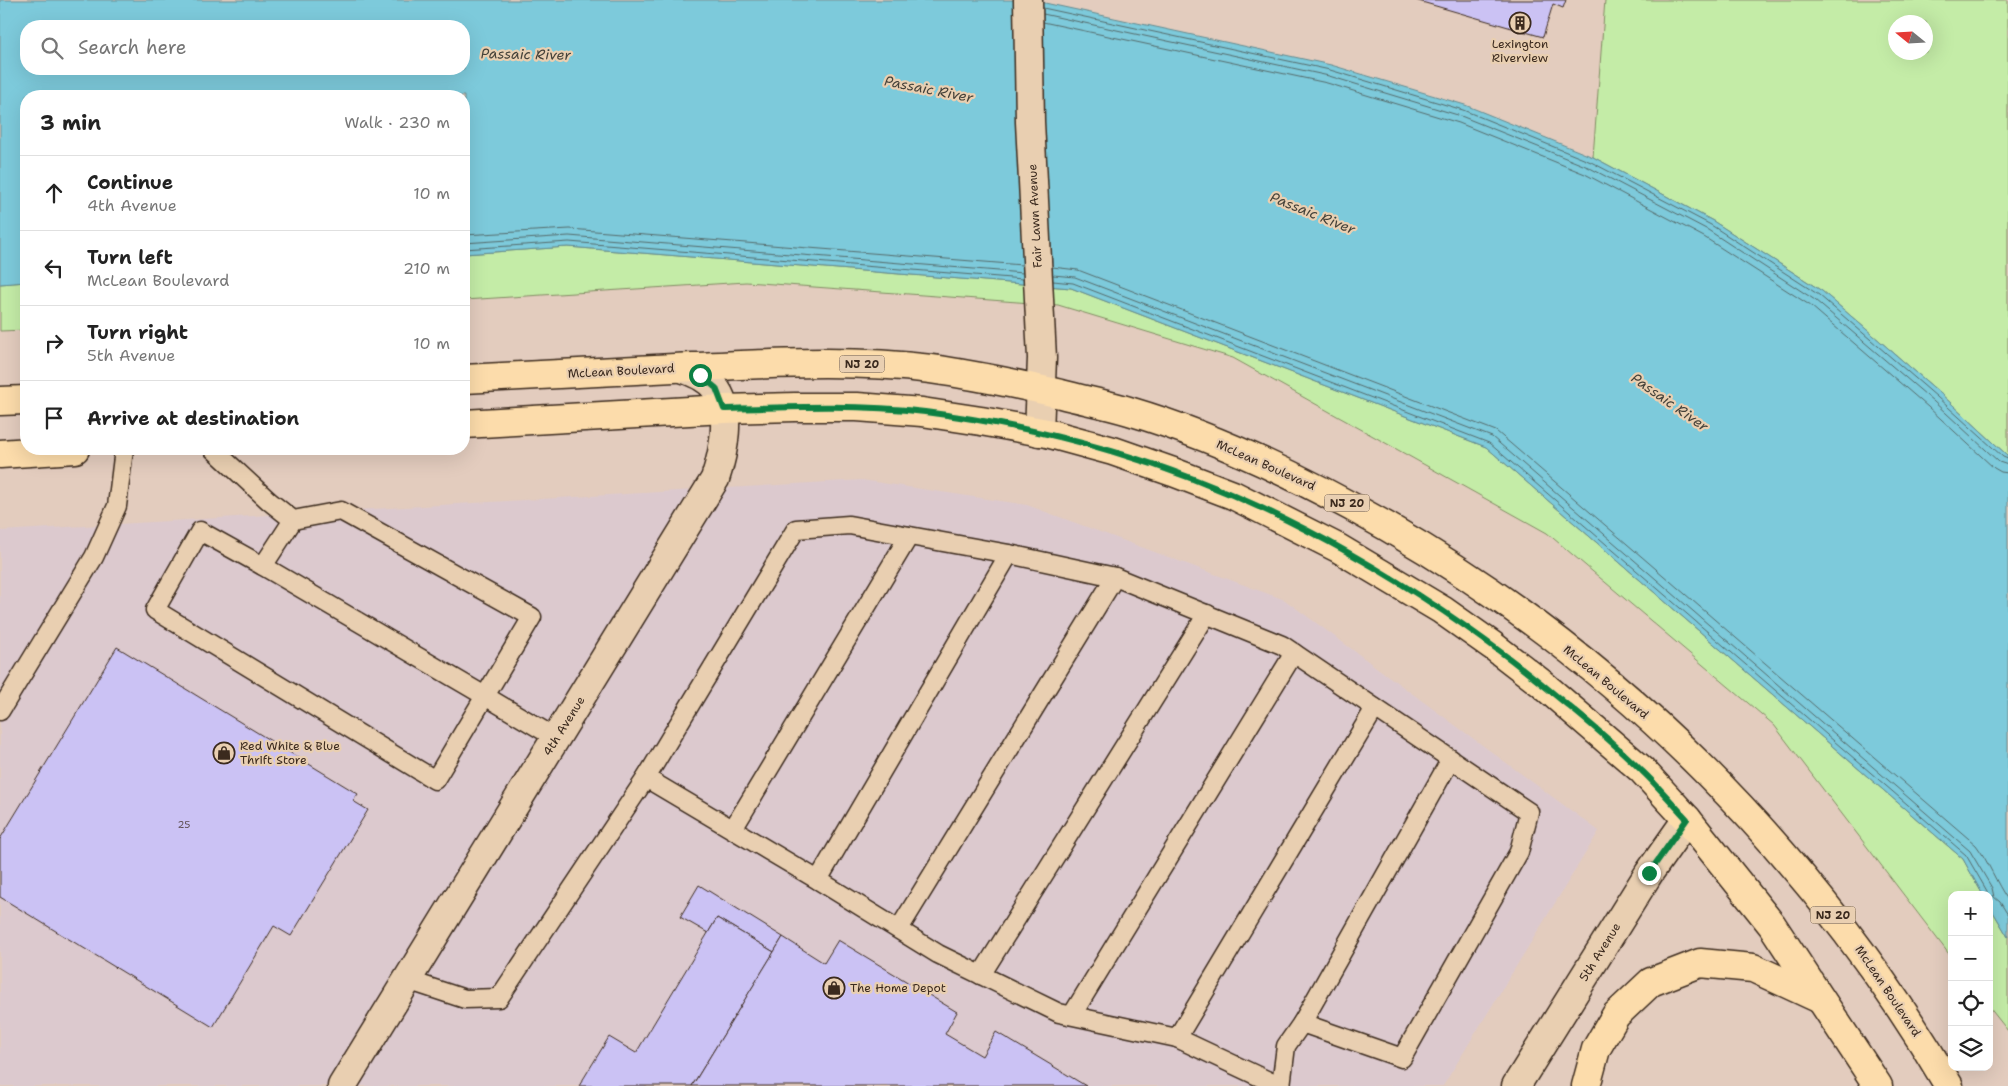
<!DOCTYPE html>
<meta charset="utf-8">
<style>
:root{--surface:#fff;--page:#f2f2f2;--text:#222;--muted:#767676;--line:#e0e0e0}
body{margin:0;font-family:"Shantell Sans",sans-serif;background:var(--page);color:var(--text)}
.controls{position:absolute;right:15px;bottom:15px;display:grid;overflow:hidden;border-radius:10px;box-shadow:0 5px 20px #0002}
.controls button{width:45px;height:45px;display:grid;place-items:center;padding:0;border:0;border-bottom:1px solid var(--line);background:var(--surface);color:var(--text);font:25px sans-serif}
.compass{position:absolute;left:1888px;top:15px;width:45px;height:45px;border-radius:50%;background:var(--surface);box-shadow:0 5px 20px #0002;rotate:288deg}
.stop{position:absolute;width:15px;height:15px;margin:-11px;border:4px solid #0b8043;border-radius:50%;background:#fff}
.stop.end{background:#0b8043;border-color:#fff;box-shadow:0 1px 5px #0008}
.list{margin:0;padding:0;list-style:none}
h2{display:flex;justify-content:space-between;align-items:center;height:65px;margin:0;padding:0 20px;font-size:21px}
h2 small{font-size:16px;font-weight:400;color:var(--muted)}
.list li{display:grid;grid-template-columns:32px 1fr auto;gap:15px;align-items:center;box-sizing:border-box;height:75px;padding:0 20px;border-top:1px solid var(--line)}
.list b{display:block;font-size:19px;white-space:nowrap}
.list p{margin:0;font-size:16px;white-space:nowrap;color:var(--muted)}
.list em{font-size:16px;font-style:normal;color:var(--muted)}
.icon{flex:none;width:28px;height:28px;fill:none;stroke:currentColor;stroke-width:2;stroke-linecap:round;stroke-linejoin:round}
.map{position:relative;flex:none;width:2008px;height:1086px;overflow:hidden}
.search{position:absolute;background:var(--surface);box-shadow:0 5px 20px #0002;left:20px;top:20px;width:450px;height:55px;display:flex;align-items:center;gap:12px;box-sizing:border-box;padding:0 18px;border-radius:20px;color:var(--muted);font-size:19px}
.panel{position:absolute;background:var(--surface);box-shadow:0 5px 20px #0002;left:20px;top:90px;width:450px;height:365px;border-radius:20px}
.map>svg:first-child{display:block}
.built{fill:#dcc9ce}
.green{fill:#c4eca7;stroke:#808b62;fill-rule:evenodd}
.water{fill:#7dcadb;stroke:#638a8f;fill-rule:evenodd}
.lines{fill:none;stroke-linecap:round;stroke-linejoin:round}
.shore{stroke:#556a6a;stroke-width:1}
.building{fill:#cbc2f4;stroke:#3b2a1e}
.lane-casing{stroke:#3b2a1e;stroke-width:21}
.street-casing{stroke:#3b2a1e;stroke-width:31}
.secondary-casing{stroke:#3b2a1e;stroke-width:31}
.primary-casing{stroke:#3b2a1e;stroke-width:31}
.lane{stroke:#e9cfb1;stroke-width:18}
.street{stroke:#e9cfb1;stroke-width:28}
.secondary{stroke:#e9cfb1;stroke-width:28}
.primary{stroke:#fcdcab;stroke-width:28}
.route{stroke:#0b8043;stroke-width:6}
.labels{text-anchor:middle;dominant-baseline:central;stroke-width:4.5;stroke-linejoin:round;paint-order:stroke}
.number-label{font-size:10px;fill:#5f5054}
.shield{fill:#e9cfb1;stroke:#6f5c4a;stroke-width:1}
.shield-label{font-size:11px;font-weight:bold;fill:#3b2a1e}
.poi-label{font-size:12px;fill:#3b2a1e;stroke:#e9cfb1;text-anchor:start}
.street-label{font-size:12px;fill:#3b2a1e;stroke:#e9cfb1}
.water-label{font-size:14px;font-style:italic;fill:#45423a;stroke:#e9cfb1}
</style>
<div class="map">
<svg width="2008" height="1086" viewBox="0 0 2008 1086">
<rect width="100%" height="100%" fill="#e3ccbe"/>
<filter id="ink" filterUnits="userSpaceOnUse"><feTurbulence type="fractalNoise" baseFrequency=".02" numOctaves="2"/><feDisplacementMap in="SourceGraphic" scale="10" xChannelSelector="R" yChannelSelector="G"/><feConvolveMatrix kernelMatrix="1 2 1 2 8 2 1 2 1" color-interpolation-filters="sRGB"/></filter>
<g filter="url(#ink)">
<polygon class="built" points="862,480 1027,505 1285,600 1599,831 1443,1086 0,1086 0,531"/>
<g class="green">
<path d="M1605,0H2008V456L1940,393L1822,291L1713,221L1593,157ZM1896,22H1926V52H1896Z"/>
<polygon points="568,247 1071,288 1486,447 1963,859 1983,895 1952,895 1952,958 1774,725 1547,533 1233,358 1058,305 746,282 464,300 464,254"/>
<polygon points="26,282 26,330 0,331 0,284"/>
<polygon points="1989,905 2008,937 2008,1031 1989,1007"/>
</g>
<path class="water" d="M0,0H1031L1331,65L1465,105L1593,157L1713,221L1822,291L1940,393L2008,456V937L1989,905V895H1983L1963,859L1486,447L1071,288L568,247L464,254V96H26V282L0,284ZM26,26H464V69H26Z"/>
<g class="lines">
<g class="shore">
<polyline points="1043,8 1330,70 1463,110 1591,162 1711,225 1819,295 1937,397 2003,457 2008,459"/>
<polyline points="1043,14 1329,76 1461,116 1588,167 1708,230 1815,300 1933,401 1999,462 2008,465"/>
<polyline points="1043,22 1327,83 1459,123 1585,174 1704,237 1811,306 1928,407 1994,468 2001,472 2008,473"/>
<polyline points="464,235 570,229 1022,265"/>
<polyline points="464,243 569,236 1023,273"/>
<polyline points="464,249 569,242 1023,279"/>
<path d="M1052,267L1078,270L1496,431L1976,845C1989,862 1996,883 2008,900"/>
<polyline points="1053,275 1075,277 1492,437 1970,851 1992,888 1994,897 2000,902 2008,915"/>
<polyline points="1053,281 1073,283 1489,443 1966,855 1987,891 1987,895"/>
</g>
</g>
<g class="building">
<polygon points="1415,0 1566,0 1563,8 1553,4 1543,37"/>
<polygon points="117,647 358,794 353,801 368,810 291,936 274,926 213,1027 0,897 0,839"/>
<polygon points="699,885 783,937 774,952 717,918 708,933 680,917"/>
<polygon points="717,918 774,952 692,1086 579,1086 609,1037 636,1053"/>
<polygon points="783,937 824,963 838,940 957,1012 945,1034 982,1056 996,1032 1086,1086 692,1086"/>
</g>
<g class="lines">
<g class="lane-casing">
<g id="lane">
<polyline points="213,449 269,501 293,520 341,511 532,617 435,780 155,610 200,531 263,566 485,696 556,738"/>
<polyline points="263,566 293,520"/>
<polyline points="0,711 94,557 117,506 124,449"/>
<polyline points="646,778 818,880 938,954 1059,1013 1177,1038 1279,1086"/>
<polyline points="733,829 909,536"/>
<polyline points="818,880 1009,554"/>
<polyline points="899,929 1115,577"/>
<polyline points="981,975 1207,614"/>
<polyline points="407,980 465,999 499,998 646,778 796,529 849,525 1009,554 1115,577 1282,645 1529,812 1519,852 1402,1058 1302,1023 1286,1046 1281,1086"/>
<polyline points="1072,1015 1294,653"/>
<polyline points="1302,1023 1451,759"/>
<polyline points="1177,1038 1375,708"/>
</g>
</g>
<g class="street-casing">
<path id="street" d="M342,1086L715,479C723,455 733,410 715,388C707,377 694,373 682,368"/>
</g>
<g class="secondary-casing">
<g id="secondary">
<polyline points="1028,0 1030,122 1042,358 1039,432"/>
<polyline points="1516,1086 1649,873 1687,819"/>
</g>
</g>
<g class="primary-casing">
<g id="primary">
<path d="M464,379C540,375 616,371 693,367C772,364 852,359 931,369C975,375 1017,384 1061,394C1083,400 1107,404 1129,411C1220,438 1304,479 1386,526C1618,659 1814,855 1949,1086"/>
<polyline points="0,401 26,400"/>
<polyline points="464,424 724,409 795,407 857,407 922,412 981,421 1047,433 1113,451 1173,472 1233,495 1338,548 1442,610 1493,646 1541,683 1642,770 1687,819 1772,925 1878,1086"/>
<polyline points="0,454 75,449"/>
<polyline points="1586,1086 1596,1049 1616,1015 1651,982 1700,963 1753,968 1820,999"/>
</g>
</g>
<use href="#lane" class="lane"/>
<use href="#street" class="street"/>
<use href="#secondary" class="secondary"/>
<use href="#primary" class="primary"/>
</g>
</g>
<g class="lines" filter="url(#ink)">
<path class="route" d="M700,375L716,388L724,409C791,407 858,404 925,412C988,420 1050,433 1111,451C1275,499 1434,593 1565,703C1591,724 1618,747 1642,771C1658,786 1672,803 1687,819L1649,873"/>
</g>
<defs>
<g id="building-ring" transform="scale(1.125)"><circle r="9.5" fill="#e9cfb1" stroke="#3b2a1e" stroke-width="1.5"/><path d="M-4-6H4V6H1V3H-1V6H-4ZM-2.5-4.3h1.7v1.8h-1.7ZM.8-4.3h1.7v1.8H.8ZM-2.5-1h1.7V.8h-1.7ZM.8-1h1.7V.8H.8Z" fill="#3b2a1e"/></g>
<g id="shop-ring" transform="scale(1.125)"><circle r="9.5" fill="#e9cfb1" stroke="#3b2a1e" stroke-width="1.5"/><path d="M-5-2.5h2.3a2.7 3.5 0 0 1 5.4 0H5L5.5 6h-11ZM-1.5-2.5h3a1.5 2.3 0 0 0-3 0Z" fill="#3b2a1e"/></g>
</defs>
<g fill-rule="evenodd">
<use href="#building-ring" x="1520" y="23"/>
<use href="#shop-ring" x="224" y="753"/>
<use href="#shop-ring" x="834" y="988"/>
</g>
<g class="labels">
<g class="number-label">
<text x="184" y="824">25</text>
</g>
<g class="shield">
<rect x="839.5" y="355.5" width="45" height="17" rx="4"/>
<rect x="1324.5" y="494.5" width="45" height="17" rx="4"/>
<rect x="1810.5" y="906.5" width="45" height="17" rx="4"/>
</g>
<g class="shield-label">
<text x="862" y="364">NJ 20</text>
<text x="1347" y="503">NJ 20</text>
<text x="1833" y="915">NJ 20</text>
</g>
<g class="poi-label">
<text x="1520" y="44" text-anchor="middle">Lexington<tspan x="1520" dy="14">Riverview</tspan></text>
<text x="240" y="746">Red White &amp; Blue<tspan x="240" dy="14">Thrift Store</tspan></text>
<text x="850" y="988">The Home Depot</text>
</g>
<g class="street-label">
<text transform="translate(1035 216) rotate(-93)">Fair Lawn Avenue</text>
<text transform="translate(621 371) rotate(-3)">McLean Boulevard</text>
<text transform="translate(1266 465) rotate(24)">McLean Boulevard</text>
<text transform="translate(1606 682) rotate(40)">McLean Boulevard</text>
<text transform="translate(564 726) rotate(-58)">4th Avenue</text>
<text transform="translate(1600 952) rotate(-58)">5th Avenue</text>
<text transform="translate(1888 991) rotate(56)">McLean Boulevard</text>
</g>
<g class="water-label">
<text transform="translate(526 54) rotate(1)">Passaic River</text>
<text transform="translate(929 89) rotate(11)">Passaic River</text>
<text transform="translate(1313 213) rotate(22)">Passaic River</text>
<text transform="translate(1670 402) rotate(35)">Passaic River</text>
</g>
</g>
</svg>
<div class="controls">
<button>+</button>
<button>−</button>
<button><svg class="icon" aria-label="locate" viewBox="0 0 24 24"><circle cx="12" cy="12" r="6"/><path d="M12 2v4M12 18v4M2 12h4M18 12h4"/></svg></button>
<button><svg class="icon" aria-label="layers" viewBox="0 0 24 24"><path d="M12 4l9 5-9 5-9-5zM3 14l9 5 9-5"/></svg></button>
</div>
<svg class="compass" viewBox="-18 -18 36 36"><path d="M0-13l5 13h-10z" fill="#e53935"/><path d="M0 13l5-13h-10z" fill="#767676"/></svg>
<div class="stop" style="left:700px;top:375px"></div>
<div class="stop end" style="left:1649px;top:873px"></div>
<div class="search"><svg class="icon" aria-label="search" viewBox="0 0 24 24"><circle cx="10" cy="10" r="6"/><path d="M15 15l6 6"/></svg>Search here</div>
<section class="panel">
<h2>3 min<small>Walk · 230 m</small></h2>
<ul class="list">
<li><svg class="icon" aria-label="ahead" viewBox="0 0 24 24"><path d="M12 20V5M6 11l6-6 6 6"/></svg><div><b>Continue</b><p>4th Avenue</p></div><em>10 m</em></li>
<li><svg class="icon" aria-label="left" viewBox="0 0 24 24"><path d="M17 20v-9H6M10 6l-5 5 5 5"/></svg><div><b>Turn left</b><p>McLean Boulevard</p></div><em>210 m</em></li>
<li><svg class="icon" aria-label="right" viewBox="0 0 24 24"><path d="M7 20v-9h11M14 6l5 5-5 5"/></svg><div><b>Turn right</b><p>5th Avenue</p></div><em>10 m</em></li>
<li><svg class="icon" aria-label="arrive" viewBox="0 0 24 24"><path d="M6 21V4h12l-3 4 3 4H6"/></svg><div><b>Arrive at destination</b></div></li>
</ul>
</section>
</div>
